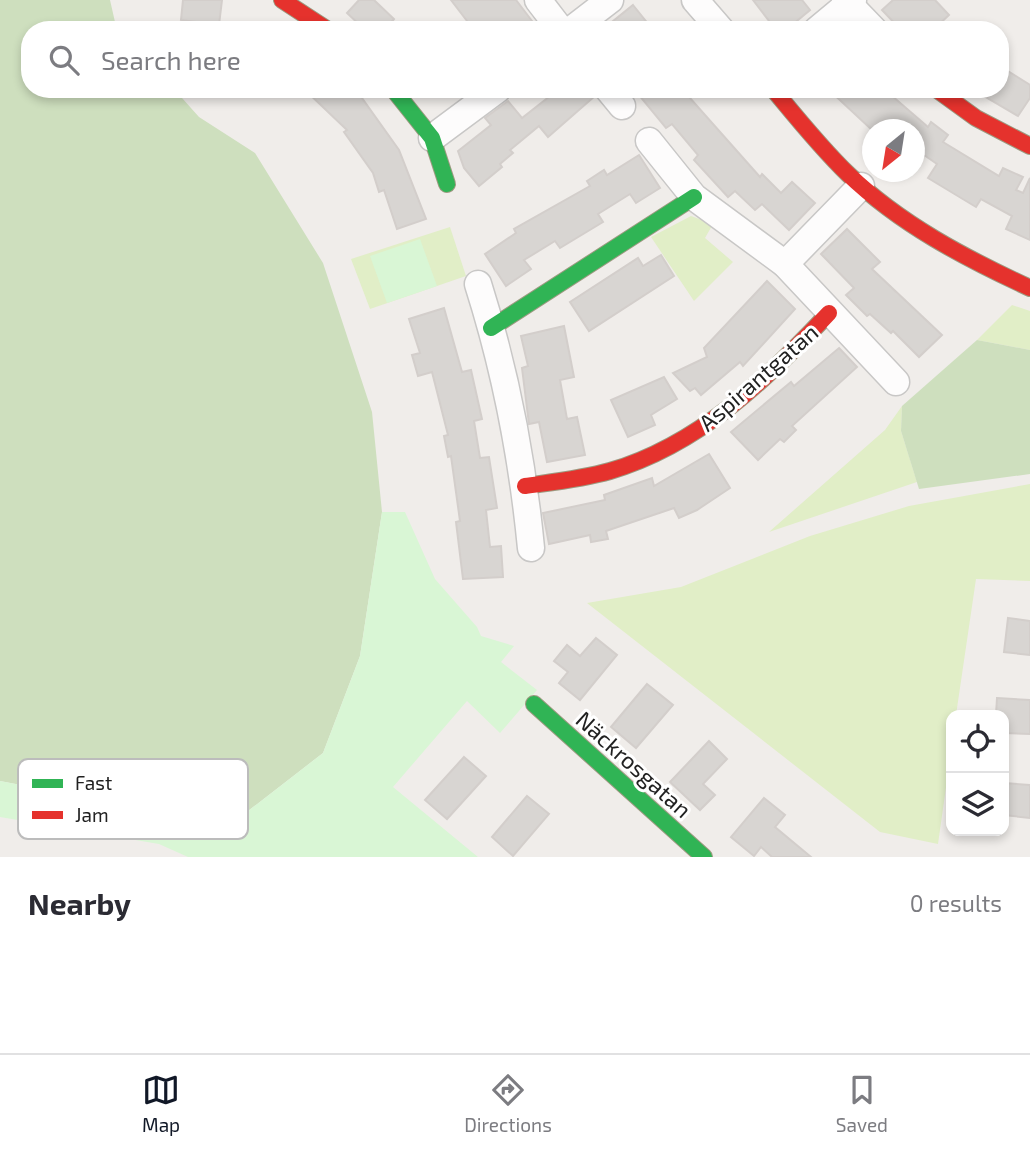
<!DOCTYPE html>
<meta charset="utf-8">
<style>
:root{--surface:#fff;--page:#f2f2f3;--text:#2b2b33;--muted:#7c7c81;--line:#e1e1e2;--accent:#111827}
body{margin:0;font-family:"Exo 2",sans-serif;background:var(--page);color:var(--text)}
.controls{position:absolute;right:21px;bottom:21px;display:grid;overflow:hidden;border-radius:14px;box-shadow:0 4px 10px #0003}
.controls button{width:63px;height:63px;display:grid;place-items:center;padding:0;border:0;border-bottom:2px solid var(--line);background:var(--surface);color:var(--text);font:35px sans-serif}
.compass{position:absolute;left:862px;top:119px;width:63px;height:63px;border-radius:50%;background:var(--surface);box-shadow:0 4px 10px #0003;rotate:210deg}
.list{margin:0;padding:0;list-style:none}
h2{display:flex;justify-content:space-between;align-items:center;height:91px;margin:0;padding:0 28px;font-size:30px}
h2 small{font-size:23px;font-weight:400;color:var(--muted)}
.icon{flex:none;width:38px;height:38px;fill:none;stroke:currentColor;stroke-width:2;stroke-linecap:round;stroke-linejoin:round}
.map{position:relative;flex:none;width:1030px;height:857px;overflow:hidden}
.search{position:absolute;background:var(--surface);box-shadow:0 4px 10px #0003;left:21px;right:21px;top:21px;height:77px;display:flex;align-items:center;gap:18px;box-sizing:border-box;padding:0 24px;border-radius:28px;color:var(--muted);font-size:26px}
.sheet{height:196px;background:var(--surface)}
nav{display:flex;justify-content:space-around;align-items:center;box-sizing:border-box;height:98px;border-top:2px solid var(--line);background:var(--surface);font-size:19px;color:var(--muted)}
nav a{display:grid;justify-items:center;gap:4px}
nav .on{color:var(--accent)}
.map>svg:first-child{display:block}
.grass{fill:#e1eec7}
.forest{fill:#cedfbe}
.park{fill:#d9f6d5}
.building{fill:#d8d5d2;stroke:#d3cecb;stroke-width:2}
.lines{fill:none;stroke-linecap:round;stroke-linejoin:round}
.street-casing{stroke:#c8c7c6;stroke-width:29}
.fast-casing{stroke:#9c9a80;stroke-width:18}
.jam-casing{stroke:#9c9a80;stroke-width:18}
.street{stroke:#fdfcfc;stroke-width:26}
.fast{stroke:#30b455;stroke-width:16}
.jam{stroke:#e5322d;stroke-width:16}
.labels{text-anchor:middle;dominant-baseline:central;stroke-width:6;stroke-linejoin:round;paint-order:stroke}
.street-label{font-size:23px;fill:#212121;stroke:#fff}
.key{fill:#fff;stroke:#bcbcbc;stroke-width:2}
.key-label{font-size:19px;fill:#212121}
</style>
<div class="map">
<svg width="1030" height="857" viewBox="0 0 1030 857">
<rect width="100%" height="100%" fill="#f0edea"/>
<g class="grass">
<polygon points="691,216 713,224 705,238 733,262 694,301 651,237"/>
<polygon points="450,227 466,276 370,309 351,259"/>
<polygon points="1012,305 1030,311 1030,350 977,340"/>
<polygon points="902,406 901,431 917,482 769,532 885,430"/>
<polygon points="1030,484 1030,581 976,579 956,715 951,715 951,752 938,844 880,832 587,603 681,587 810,536 909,506"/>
</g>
<g class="forest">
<polygon points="0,0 110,0 115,22 122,30 30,30 30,89 174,89 199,117 255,153 323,263 372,412 382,512 360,656 323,753 230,825 0,781"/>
<polygon points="977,340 1030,350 1030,474 919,489 901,431 902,406"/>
</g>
<g class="park">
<polygon points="420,239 437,286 387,303 370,256"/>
<polygon points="382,512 405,512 435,579 477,627 481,636 514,646 501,662 537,690 500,733 467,701 393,787 478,857 188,857 159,844 0,817 0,781 230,825 323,753 360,656"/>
</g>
<g class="building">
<polygon points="183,0 222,0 219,25 181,20"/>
<polygon points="359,0 374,0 394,19 385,30 365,30 347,13"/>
<polygon points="451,0 516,0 532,21 520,30 474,30"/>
<polygon points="753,0 802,0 810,10 786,30 776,30"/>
<polygon points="893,0 935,0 949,15 933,30 901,30 882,10"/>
<polygon points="633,5 653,30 602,30"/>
<polygon points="1000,66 1030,85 1030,98 1018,116 972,89 1000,89"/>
<polygon points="304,89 371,89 362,98 399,150 426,219 397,229 384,190 379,192 373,173 344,132 347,130"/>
<polygon points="559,89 593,89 595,96 548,137 539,126 510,150 513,153 500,164 502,167 479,186 464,168 458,151 491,125 485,118 508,101 522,118"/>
<polygon points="634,89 682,89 760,177 762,174 781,193 792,182 815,203 789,230 762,204 755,210 735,191 728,197 694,160 698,155 672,124 666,128"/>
<polygon points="828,89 884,89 928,127 931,122 948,135 943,142 999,176 1003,168 1023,177 1016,190 1023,193 1030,178 1030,240 1006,229 1012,216 981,199 976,207 928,178 937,164 914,148 914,130 872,130"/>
<polygon points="639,155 660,188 636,203 630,194 598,214 603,222 560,248 555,241 524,260 531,269 506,286 485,254 516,233 514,229 590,186 587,181 604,170 607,175"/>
<polygon points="847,229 880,262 872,269 942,335 919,357 893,331 891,333 870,314 867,316 846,295 854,288 821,254"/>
<polygon points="661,255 674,276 589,331 570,302 638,258 643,266"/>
<polygon points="767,281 795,309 743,366 740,362 701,395 695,388 690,391 673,373 707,357 704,348"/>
<polygon points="444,308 462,372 471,370 482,419 474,421 480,458 489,457 497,508 486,510 490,547 501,546 503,577 463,579 456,522 460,521 451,456 448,457 444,436 448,435 432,372 418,376 412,355 420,353 409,319"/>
<polygon points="564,326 574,377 560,380 567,419 577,417 585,455 547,462 539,422 529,424 522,368 528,366 521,336"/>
<polygon points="839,348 857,367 792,426 796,430 784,442 780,439 758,460 731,432 791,382 794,386"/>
<polygon points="664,377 677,399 651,415 655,425 628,437 611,400"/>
<polygon points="709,454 730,488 697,510 679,518 674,508 606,531 608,539 591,542 590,535 549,544 543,513 605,500 604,495 652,478 654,486"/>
<polygon points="1008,618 1030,621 1030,655 1004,652"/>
<polygon points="596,638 617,655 580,700 559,683 568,672 554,661 567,645 580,656"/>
<polygon points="647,684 673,705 636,748 611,727"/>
<polygon points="997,698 1030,700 1030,734 1004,733 1004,715 996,715"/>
<polygon points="709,741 727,759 703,784 715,795 700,810 670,782"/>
<polygon points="464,757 486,776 447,819 425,800"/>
<polygon points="1004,783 1030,785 1030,818 1004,815"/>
<polygon points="527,796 549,814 513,856 492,837"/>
<polygon points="764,798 785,815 775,827 811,857 772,857 761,847 754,856 731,837"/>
</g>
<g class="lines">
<g class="street-casing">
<g id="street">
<polyline points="538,0 561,30"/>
<polyline points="695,0 721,30"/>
<polyline points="845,0 874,30"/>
<polyline points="571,30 610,0"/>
<polyline points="817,30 853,0"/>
<polyline points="608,89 622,106"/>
<polyline points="432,138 498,89"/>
<polyline points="649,141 694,197 785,264 896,382"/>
<polyline points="785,264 861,186"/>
<path d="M478,284C506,372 522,455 531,548"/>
</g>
</g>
<g class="fast-casing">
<g id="fast">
<polyline points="393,89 432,138 447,184"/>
<polyline points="491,328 694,197"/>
<polyline points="534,704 704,857"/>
</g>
</g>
<g class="jam-casing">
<g id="jam">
<polyline points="282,0 328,30"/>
<path d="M773,89C797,118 821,148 848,174C900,224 965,258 1030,288"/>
<polyline points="936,89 976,118 1030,146"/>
<path d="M525,486C553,482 582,479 610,471C699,445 767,379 829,313"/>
</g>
</g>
<use href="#street" class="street"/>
<use href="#fast" class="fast"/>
<use href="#jam" class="jam"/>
</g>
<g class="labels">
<g class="street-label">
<text transform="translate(758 377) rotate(-41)">Aspirantgatan</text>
<text transform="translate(634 764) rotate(42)">Näckrosgatan</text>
</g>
</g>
<rect x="18" y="759" width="230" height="80" rx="10" class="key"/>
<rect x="32" y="779" width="31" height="9" fill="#30b455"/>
<rect x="32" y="811" width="31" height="8" fill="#e5322d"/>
<g class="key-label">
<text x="75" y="790">Fast</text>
<text x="75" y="822">Jam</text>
</g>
</svg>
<div class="controls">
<button><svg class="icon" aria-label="locate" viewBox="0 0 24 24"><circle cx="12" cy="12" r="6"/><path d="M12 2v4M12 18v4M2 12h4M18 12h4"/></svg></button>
<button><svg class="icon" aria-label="layers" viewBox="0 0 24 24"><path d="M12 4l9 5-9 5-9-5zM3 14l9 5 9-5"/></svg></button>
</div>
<svg class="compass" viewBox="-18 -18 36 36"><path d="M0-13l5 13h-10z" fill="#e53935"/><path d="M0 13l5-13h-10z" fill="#7c7c81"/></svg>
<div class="search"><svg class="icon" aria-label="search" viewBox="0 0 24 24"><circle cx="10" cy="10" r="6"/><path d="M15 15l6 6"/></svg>Search here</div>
</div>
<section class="sheet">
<h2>Nearby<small>0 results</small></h2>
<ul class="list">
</ul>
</section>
<nav>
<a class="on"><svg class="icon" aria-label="map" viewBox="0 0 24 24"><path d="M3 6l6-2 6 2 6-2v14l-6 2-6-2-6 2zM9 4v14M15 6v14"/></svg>Map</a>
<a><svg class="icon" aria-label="directions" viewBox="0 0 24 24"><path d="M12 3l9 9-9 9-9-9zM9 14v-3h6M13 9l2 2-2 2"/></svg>Directions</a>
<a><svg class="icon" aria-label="saved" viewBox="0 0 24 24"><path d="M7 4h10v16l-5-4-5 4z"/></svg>Saved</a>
</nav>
